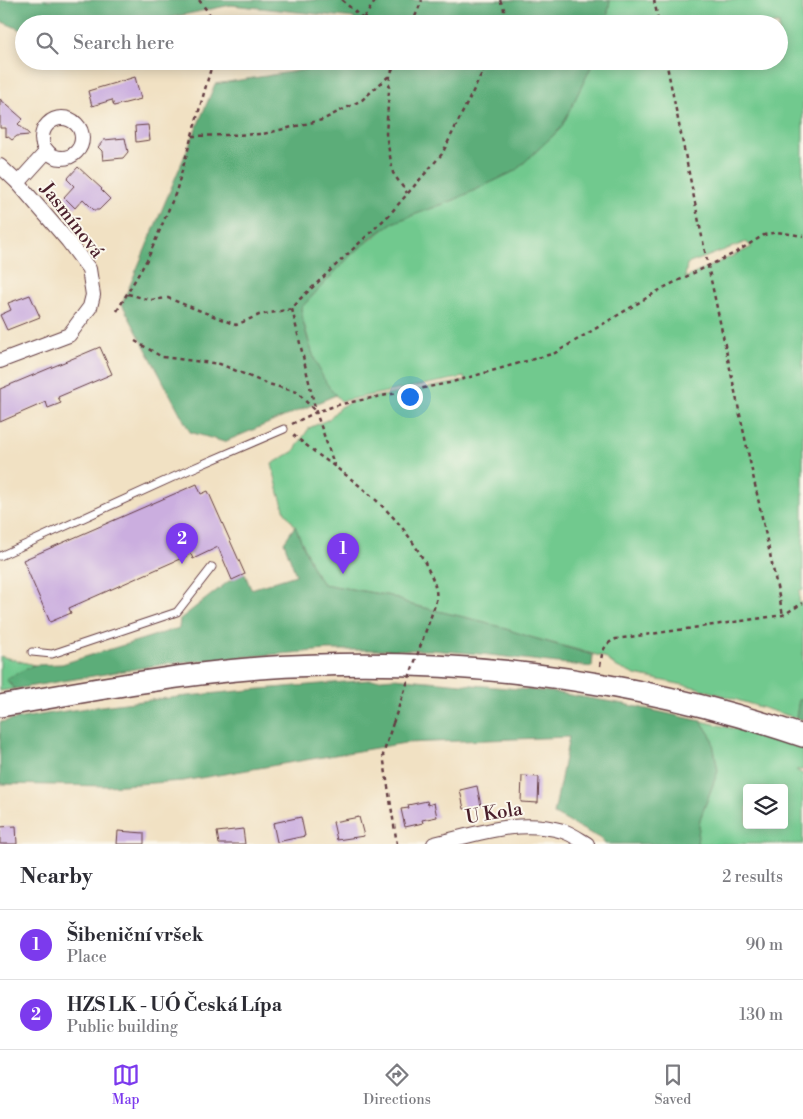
<!DOCTYPE html>
<meta charset="utf-8">
<style>
:root{--surface:#fff;--page:#f2f2f3;--text:#2b2b33;--muted:#7c7c81;--line:#e1e1e2;--accent:#7c3aed}
body{margin:0;font-family:"Libre Bodoni",serif;background:var(--page);color:var(--text)}
.controls{position:absolute;right:15px;bottom:15px;display:grid;overflow:hidden;border-radius:5px;box-shadow:0 2px 12px #0003}
.controls button{width:45px;height:45px;display:grid;place-items:center;padding:0;border:0;border-bottom:1px solid var(--line);background:var(--surface);color:var(--text);font:25px sans-serif}
.you{position:absolute;left:409px;top:396px;width:18px;height:18px;margin:-12px;border:4px solid #fff;border-radius:50%;background:#1a73e8;box-shadow:0 0 0 8px #1a73e833}
.badge{display:grid;place-items:center;width:32px;height:32px;border-radius:50%;background:var(--accent);color:#fff;font-size:16px;font-weight:700}
.pin{position:absolute;translate:-50% -41px;filter:drop-shadow(0 1px 2px #0008)}
.pin::after{content:'';position:absolute;top:26px;width:18px;height:15px;background:inherit;clip-path:polygon(0 0,100% 0,50% 100%)}
.list{margin:0;padding:0;list-style:none}
h2{display:flex;justify-content:space-between;align-items:center;height:65px;margin:0;padding:0 20px;font-size:21px}
h2 small{font-size:16px;font-weight:400;color:var(--muted)}
.list li{display:grid;grid-template-columns:32px 1fr auto;gap:15px;align-items:center;box-sizing:border-box;height:70px;padding:0 20px;border-top:1px solid var(--line)}
.list b{display:block;font-size:19px;white-space:nowrap}
.list p{margin:0;font-size:16px;white-space:nowrap;color:var(--muted)}
.list em{font-size:16px;font-style:normal;color:var(--muted)}
.icon{flex:none;width:28px;height:28px;fill:none;stroke:currentColor;stroke-width:2;stroke-linecap:round;stroke-linejoin:round}
.map{position:relative;flex:none;width:803px;height:844px;overflow:hidden}
.search{position:absolute;background:var(--surface);box-shadow:0 2px 12px #0003;left:15px;right:15px;top:15px;height:55px;display:flex;align-items:center;gap:12px;box-sizing:border-box;padding:0 18px;border-radius:28px;color:var(--muted);font-size:19px}
.sheet{height:205px;background:var(--surface)}
nav{display:flex;justify-content:space-around;align-items:center;box-sizing:border-box;height:70px;border-top:1px solid var(--line);background:var(--surface);font-size:14px;color:var(--muted)}
nav a{display:grid;justify-items:center;gap:2px}
nav .on{color:var(--accent)}
.map>svg:first-child{display:block}
.green{fill:#71c98e;stroke:#5e745c;fill-rule:evenodd}
.forest{fill:#5cad79;stroke:#536652}
.building{fill:#cbaedf}
.lines{fill:none;stroke-linecap:round;stroke-linejoin:round}
.lane-casing{stroke:#633c42;stroke-width:9}
.street-casing{stroke:#633c42;stroke-width:16}
.primary-casing{stroke:#633c42;stroke-width:24}
.path{stroke:#633c42;stroke-width:2.5;stroke-dasharray:4 4;stroke-linecap:butt}
.lane{stroke:#fff;stroke-width:7}
.street{stroke:#fff;stroke-width:14}
.primary{stroke:#fff;stroke-width:21}
.path-bridge{stroke:#633c42;stroke-width:2.5;stroke-dasharray:4 4;stroke-linecap:butt}
.labels{text-anchor:middle;dominant-baseline:central;stroke-width:4;stroke-linejoin:round;paint-order:stroke}
.street-label{font-size:19px;fill:#4a1f2b;stroke:#fbf7ec}
</style>
<div class="map">
<svg width="803" height="844" viewBox="0 0 803 844">
<rect width="100%" height="100%" fill="#fbf7ec"/>
<filter id="ink" filterUnits="userSpaceOnUse"><feTurbulence type="fractalNoise" baseFrequency=".02" numOctaves="2"/><feDisplacementMap in="SourceGraphic" scale="10" xChannelSelector="R" yChannelSelector="G"/><feConvolveMatrix kernelMatrix="1 2 1 2 8 2 1 2 1" color-interpolation-filters="sRGB"/></filter>
<filter id="wash" filterUnits="userSpaceOnUse"><feTurbulence type="fractalNoise" baseFrequency=".0096" numOctaves="4" result="noise"/><feDisplacementMap in="SourceGraphic" scale="20" xChannelSelector="R" yChannelSelector="G"/><feGaussianBlur stdDeviation="1.12" result="paint"/><feColorMatrix in="noise" values="0 0 0 0 0 0 0 0 0 0 0 0 0 0 0 0 0 1.4 0 .05"/><feComposite in="paint" operator="in"/></filter>
<g filter="url(#wash)">
<rect width="100%" height="100%" fill="#f1e1c3"/>
<g class="green">
<path d="M610,0H803V590H800L799,602L803,603V701L799,700L796,718L698,688L635,675L617,667L604,657L530,637L485,622L412,605L391,596L323,584L314,571L295,526L285,512L279,493L272,464L294,451L309,428L329,419L340,407L353,401L465,381L464,377L341,401L319,377L303,320L301,308L351,255L392,223L454,200L515,171L561,128L594,61H779V24H606ZM746,242L752,247L685,278L687,264Z"/>
<polygon points="0,656 34,665 6,679 15,689 0,691"/>
<path d="M701,721L757,734L803,749V770H796L803,774V844H697L700,819L718,771L712,738ZM747,788H784V825H747Z"/>
</g>
<g class="forest">
<polygon points="0,0 610,0 606,24 355,24 354,18 231,5 140,24 24,24 24,31 0,21"/>
<path d="M360,61H594L561,128L515,171L454,200L392,223L372,237L351,255L301,308C303,330 319,380 336,395L224,442L190,432L122,304L215,84Z"/>
<polygon points="295,526 314,571 323,584 391,596 412,605 485,622 530,637 593,655 592,667 481,654 430,650 326,650 165,664 15,689 6,679 34,665 62,664 179,628 180,619 229,581 245,574 251,589 296,575 284,542"/>
<path d="M394,678L552,692L624,704L701,721L712,738L718,771L700,819L697,844H605L601,839L554,814L569,737L405,743L183,781L107,786L0,784V722C130,698 262,689 394,678Z"/>
<polygon points="799,699 803,701 803,720 796,718"/>
</g>
<g id="blocks">
<g class="building">
<polygon points="135,77 141,99 114,106 112,100 92,106 88,91"/>
<polygon points="0,99 23,119 18,124 30,135 17,136 12,140 7,136 6,137 6,128 0,128"/>
<polygon points="148,125 150,140 136,142 135,126"/>
<polygon points="125,138 128,152 123,158 103,160 102,151 98,147 104,140"/>
<polygon points="78,167 102,189 101,190 110,199 99,210 94,210 83,199 75,208 64,197 74,186 67,179"/>
<polygon points="30,295 40,317 7,330 0,315 11,310 8,303"/>
<polygon points="100,347 112,374 58,397 61,403 48,408 46,402 0,422 0,389"/>
<polygon points="197,484 201,494 208,491 245,574 232,580 218,547 193,559 191,554 69,608 71,613 50,622 23,560"/>
<polygon points="522,776 539,777 538,803 521,802"/>
<polygon points="477,786 481,806 464,809 460,790"/>
<polygon points="427,801 428,805 434,803 437,817 422,820 423,823 405,827 401,809 409,808 408,805"/>
<polygon points="301,817 305,836 277,842 273,823"/>
<polygon points="359,817 364,836 337,840 333,822"/>
<polygon points="16,826 17,844 0,844 0,827"/>
<polygon points="243,829 245,844 219,844 217,832"/>
<polygon points="118,831 144,833 144,844 117,844"/>
</g>
</g>
</g>
<g filter="url(#ink)">
<use href="#blocks" fill-opacity="0" stroke="#633c42" stroke-width="1"/>
<g class="lines">
<g class="lane-casing">
<g id="lane">
<polyline points="0,556 189,470 284,429"/>
<polyline points="32,652 52,654 177,612 212,567"/>
</g>
</g>
<g class="street-casing">
<g id="street">
<circle cx="62" cy="138" r="20"/>
<polyline points="0,166 18,183 68,241 89,269 93,295 90,307 69,335 0,361"/>
<polyline points="18,183 47,151"/>
<path d="M434,844C477,834 520,818 563,831C572,834 580,840 587,844"/>
</g>
</g>
<g class="primary-casing">
<path id="primary" d="M0,706C86,691 172,675 259,668C444,655 627,676 803,736"/>
</g>
<g class="path">
<polyline points="199,0 217,24"/>
<polyline points="342,0 363,19"/>
<polyline points="500,0 504,9 503,24"/>
<polyline points="654,0 659,24"/>
<polyline points="341,24 363,19 376,0"/>
<polyline points="412,24 422,0"/>
<polyline points="396,61 390,75 386,134 393,173 407,193"/>
<polyline points="666,61 708,266 783,615"/>
<polyline points="192,136 263,134 322,120 362,100 390,75"/>
<polyline points="128,294 150,300 168,298 236,325 259,315 292,309"/>
<polyline points="117,311 148,258 176,192 213,61"/>
<polyline points="135,341 162,357 220,364 265,383 297,392 315,411"/>
<polyline points="292,424 316,412 341,404 449,383 555,353 663,288 733,254 764,235 777,232 803,236"/>
<path d="M293,435C303,442 313,451 323,458C366,489 405,520 428,569C434,581 439,592 435,605"/>
<polyline points="335,467 316,412 292,309 300,299 389,215 442,154 488,61"/>
<path d="M600,666C602,653 603,644 616,639L783,615L803,603"/>
<polyline points="393,723 383,755 397,844"/>
</g>
<use href="#lane" class="lane"/>
<use href="#street" class="street"/>
<use href="#primary" class="primary"/>
<polyline class="path-bridge" points="393,723 435,605"/>
</g>
</g>
<g class="labels">
<g class="street-label">
<text transform="translate(72 220) rotate(52)">Jasmínová</text>
<text transform="translate(494 813) rotate(-9)">U Kola</text>
</g>
</g>
</svg>
<div class="controls">
<button><svg class="icon" aria-label="layers" viewBox="0 0 24 24"><path d="M12 4l9 5-9 5-9-5zM3 14l9 5 9-5"/></svg></button>
</div>
<div class="you"></div>
<div class="pin badge" style="left:343px;top:574px">1</div>
<div class="pin badge" style="left:182px;top:564px">2</div>
<div class="search"><svg class="icon" aria-label="search" viewBox="0 0 24 24"><circle cx="10" cy="10" r="6"/><path d="M15 15l6 6"/></svg>Search here</div>
</div>
<section class="sheet">
<h2>Nearby<small>2 results</small></h2>
<ul class="list">
<li><span class="badge">1</span><div><b>Šibeniční vršek</b><p>Place</p></div><em>90 m</em></li>
<li><span class="badge">2</span><div><b>HZS LK - UÓ Česká Lípa</b><p>Public building</p></div><em>130 m</em></li>
</ul>
</section>
<nav>
<a class="on"><svg class="icon" aria-label="map" viewBox="0 0 24 24"><path d="M3 6l6-2 6 2 6-2v14l-6 2-6-2-6 2zM9 4v14M15 6v14"/></svg>Map</a>
<a><svg class="icon" aria-label="directions" viewBox="0 0 24 24"><path d="M12 3l9 9-9 9-9-9zM9 14v-3h6M13 9l2 2-2 2"/></svg>Directions</a>
<a><svg class="icon" aria-label="saved" viewBox="0 0 24 24"><path d="M7 4h10v16l-5-4-5 4z"/></svg>Saved</a>
</nav>
